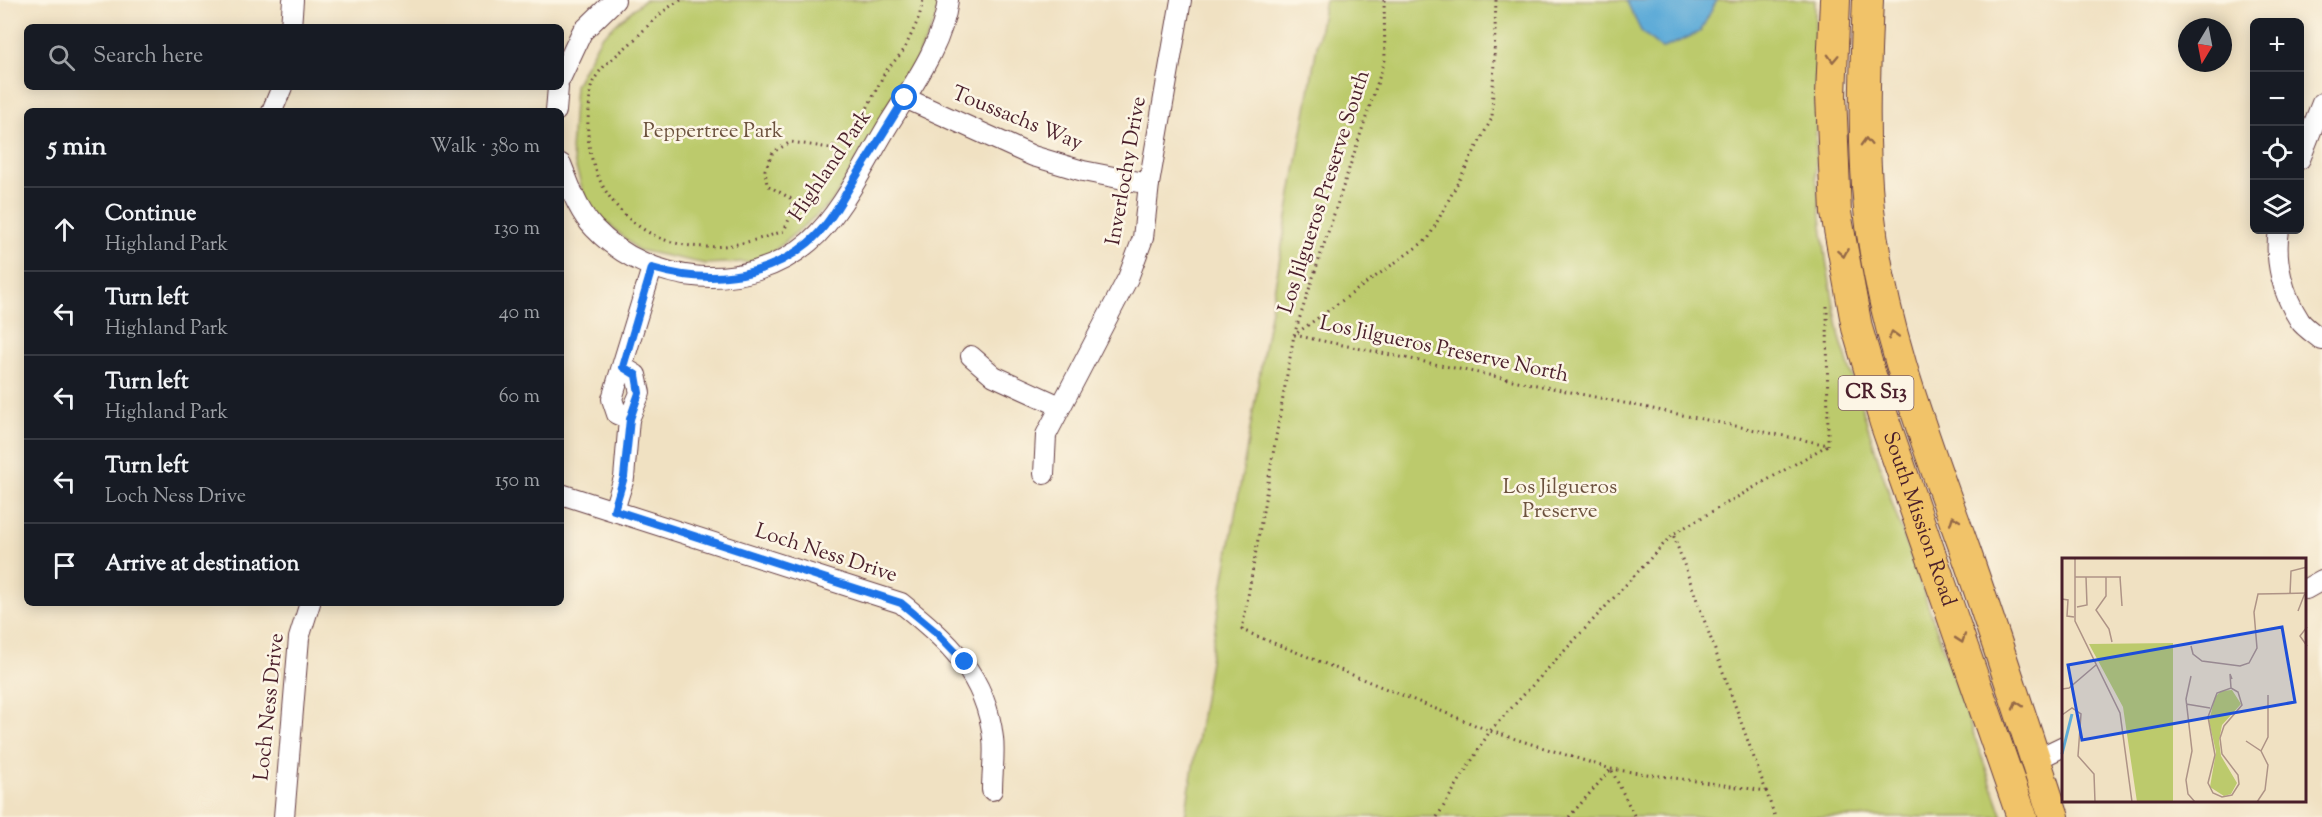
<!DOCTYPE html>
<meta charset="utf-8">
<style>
:root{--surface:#171b24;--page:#20242c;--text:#f1f3f6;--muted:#9ea1a6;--line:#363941}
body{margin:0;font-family:"Sorts Mill Goudy",serif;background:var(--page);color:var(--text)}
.controls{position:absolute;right:18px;top:18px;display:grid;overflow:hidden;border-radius:9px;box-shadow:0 3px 15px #0003}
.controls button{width:54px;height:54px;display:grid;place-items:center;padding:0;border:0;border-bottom:2px solid var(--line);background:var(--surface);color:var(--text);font:30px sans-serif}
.compass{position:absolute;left:2178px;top:18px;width:54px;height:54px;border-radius:50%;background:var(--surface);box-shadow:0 3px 15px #0003;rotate:190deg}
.stop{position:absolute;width:18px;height:18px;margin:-14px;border:4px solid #1a73e8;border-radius:50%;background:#fff}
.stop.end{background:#1a73e8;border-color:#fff;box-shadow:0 2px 6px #0008}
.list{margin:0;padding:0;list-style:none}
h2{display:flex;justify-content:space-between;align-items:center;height:78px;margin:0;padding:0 24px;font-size:26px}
h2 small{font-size:20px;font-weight:400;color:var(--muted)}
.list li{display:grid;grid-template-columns:39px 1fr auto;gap:18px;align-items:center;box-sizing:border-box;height:84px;padding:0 24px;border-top:2px solid var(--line)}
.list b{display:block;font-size:22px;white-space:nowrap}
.list p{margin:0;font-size:20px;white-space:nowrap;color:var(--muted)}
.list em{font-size:20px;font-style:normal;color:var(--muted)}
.icon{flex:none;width:33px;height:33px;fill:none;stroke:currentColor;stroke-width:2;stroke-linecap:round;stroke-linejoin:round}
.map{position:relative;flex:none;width:2322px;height:817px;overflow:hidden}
.search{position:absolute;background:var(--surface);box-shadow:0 3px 15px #0003;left:24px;top:24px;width:540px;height:66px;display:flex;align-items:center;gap:15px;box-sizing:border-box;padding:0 21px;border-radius:9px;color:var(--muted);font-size:22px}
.panel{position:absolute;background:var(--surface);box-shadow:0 3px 15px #0003;left:24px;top:108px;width:540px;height:498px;border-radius:9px}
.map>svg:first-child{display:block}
.green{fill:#bcca6c;stroke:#83744c;stroke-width:1.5}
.water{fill:#5facd8;stroke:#546682;stroke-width:1.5}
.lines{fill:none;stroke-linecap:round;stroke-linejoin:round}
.street-casing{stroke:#633c42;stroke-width:22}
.primary-casing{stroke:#633c42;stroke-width:32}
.path{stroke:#633c42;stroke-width:3;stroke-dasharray:1.5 4.5;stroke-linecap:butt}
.street{stroke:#fff;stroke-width:20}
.primary{stroke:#f1c369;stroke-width:30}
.oneway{stroke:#956947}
.route{stroke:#1a73e8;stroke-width:8}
.labels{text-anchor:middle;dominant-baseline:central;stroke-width:5;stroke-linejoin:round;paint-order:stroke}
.shield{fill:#fcf5e5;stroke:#7f5f63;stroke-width:1.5}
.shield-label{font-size:20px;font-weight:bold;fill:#4a1f2b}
.street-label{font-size:21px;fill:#4a1f2b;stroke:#fcf5e5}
.park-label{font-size:21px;fill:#6c523e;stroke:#fcf5e5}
.inset-river{fill:none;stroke:#5facd8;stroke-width:3}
.inset-road{fill:none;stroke:#ae9386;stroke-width:1.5}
.view{fill:#1d4ed8;fill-opacity:0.15;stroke:#1d4ed8;stroke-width:3}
.inset-edge{fill:none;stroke:#4a1f2b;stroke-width:3}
</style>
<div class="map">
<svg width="2322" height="817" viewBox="0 0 2322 817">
<rect width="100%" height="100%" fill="#fcf5e5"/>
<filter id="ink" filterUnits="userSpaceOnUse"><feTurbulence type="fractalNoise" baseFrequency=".0167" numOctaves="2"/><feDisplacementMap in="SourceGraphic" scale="12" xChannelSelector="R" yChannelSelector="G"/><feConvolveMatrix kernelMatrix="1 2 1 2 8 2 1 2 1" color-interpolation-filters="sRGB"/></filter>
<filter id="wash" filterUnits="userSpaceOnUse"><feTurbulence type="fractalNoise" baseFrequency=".008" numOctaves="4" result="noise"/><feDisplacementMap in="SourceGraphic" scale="24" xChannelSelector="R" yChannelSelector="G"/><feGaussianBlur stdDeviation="1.35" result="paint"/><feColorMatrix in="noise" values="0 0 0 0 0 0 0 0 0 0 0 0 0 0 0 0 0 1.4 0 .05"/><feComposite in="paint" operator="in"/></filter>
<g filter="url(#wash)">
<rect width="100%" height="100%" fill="#f0e1c2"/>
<g class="green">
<polygon points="644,0 938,0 935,21 907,79 832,202 762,261 706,264 638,250 587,205 571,151 575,85 601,37"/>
<polygon points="1325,0 1815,0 1816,176 1827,266 1840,338 1893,506 2003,817 1185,817 1214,635"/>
</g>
<polygon class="water" points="1626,0 1717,0 1700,32 1662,49 1641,31"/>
</g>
<g filter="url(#ink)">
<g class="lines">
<g class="street-casing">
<g id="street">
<polyline points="291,27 293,0"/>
<polyline points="561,77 582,32 615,0"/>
<polyline points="905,98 1033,156 1083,171 1149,184"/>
<polyline points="272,111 282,87"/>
<polyline points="556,111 558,87"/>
<polyline points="2300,159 2322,103"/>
<path d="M561,164C570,186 577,210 594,228C649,286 747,295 809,242C842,214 867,159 890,122C913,85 943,44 948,0"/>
<path d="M2279,230C2274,260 2283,295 2300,321C2305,328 2315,334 2322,340"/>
<polyline points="971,356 994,376 1060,406"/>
<polyline points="623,367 636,375 640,393 629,419 617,414 612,399 652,268"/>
<polyline points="1044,474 1046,435 1128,278 1143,238 1149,184 1181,0"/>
<path d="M561,494L901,603C948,641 986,675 993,738C995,755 992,773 992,790"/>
<polyline points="614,510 624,478 629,419"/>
<polyline points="2306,589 2322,580"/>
<polyline points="2035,760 2064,746"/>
<polyline points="284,817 299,638 310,603"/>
</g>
</g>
<g class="primary-casing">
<g id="primary">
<path id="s1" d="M1835,0L1831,95L1836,213L1857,328L1885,423L2022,817"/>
<path d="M1868,0C1865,69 1862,140 1869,209C1881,327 1925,439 1965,550C1996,638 2025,728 2054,817"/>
</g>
</g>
<g class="path">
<path d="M681,0C662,10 651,23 636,38C621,53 605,61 594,80C589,88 590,102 589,111C580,173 622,235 685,245C720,251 751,242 784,231L793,210L790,198L767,185L765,170L773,152L791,142L830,148L855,133L885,72L904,50L919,18L923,0"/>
<polyline points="1384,0 1385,60 1294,335 1428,239 1492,118 1496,0"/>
<polyline points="1827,306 1828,445"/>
<polyline points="1766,791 1775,817"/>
<polyline points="1437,817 1490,731 1673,534 1828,445 1294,335 1242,630 1490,731 1611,769 1766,791 1673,534"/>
<polyline points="1569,817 1611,769 1635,817"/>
</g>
<use href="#street" class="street"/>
<use href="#primary" class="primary"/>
</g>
<defs><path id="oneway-chevron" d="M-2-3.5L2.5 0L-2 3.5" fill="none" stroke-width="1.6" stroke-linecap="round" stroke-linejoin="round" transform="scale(1.5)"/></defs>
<g class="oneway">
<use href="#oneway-chevron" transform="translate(1833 58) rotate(92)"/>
<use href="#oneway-chevron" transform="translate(1866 142) rotate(-92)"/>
<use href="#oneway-chevron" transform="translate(1843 253) rotate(80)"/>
<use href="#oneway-chevron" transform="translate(1893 335) rotate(-106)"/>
<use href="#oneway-chevron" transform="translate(1954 520) rotate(-110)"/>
<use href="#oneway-chevron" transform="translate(1961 639) rotate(71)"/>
<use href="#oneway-chevron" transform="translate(2017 705) rotate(-108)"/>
</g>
</g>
<g class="lines" filter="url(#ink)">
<path class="route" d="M905,98C888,126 871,153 854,180C841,201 828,227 808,243C763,280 706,284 652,268L623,367L636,375L639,393L630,419L624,477L614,510L901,603L936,632L965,662"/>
</g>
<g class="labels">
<rect class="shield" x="1838.5" y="376" width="75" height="34" rx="4.5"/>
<g class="shield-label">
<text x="1876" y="393">CR S13</text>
</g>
<g class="street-label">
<text transform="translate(1017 119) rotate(22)">Toussachs Way</text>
<text transform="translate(831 166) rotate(-56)">Highland Park</text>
<text transform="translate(1127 171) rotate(-80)">Inverlochy Drive</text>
<text transform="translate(1325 192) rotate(-72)">Los Jilgueros Preserve South</text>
<text transform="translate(1444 350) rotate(12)">Los Jilgueros Preserve North</text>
<text stroke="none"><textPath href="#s1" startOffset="531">South Mission Road</textPath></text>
<text transform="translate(826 554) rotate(18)">Loch Ness Drive</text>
<text transform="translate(270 707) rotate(-84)">Loch Ness Drive</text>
</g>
<g class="park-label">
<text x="713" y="132">Peppertree Park</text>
<text x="1560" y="488">Los Jilgueros<tspan x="1560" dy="24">Preserve</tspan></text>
</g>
</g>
<g transform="translate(2062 558)">
<rect width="244" height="244" fill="#f0e1c2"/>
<path d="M111,85V244H75L61,149L27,86ZM170,132L179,146L160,167L157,183L159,198L175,225L169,236L162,238L148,229L154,194L147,163L153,139L159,133Z" fill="#bcca6c"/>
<path class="inset-river" d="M0,196L10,156"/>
<path class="inset-road" d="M13,0V63L58,155L70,244M13,19H59M44,19V38L34,52L47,71L50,84M58,19L60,48M228,36L229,13L245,9M0,41L6,42L5,58L12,59M15,49L25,47L24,19M236,53L243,35M245,69L238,78L245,88M129,88L131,96L140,103L178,108L187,105L195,90L192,54L196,36L245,35M129,118L124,141L130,193L124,222L126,236L133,244M169,130L176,134L180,147L162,168L158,180L160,196L176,217L177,226L170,237L160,239L151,235L146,225L153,197L146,159L155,135ZM169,130L168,116L170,121M0,131L7,130L34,107M124,146L148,150M0,157L10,150L19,156L16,198L32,216L33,244M184,183L199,193L206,207L203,232L195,244M199,193L206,179V137M226,244H245"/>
<path class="view" d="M220,69L233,144L20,182L6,107Z"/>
<rect width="244" height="244" class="inset-edge"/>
</g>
</svg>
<div class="controls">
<button>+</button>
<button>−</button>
<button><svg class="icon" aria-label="locate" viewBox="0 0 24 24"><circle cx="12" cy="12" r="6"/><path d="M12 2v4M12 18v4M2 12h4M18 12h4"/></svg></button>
<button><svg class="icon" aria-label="layers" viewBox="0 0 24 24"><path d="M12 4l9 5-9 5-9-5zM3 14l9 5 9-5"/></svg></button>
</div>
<svg class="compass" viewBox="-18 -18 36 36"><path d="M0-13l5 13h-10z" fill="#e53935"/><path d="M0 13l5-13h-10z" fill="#9ea1a6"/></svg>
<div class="stop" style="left:905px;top:98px"></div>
<div class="stop end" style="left:965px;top:662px"></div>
<div class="search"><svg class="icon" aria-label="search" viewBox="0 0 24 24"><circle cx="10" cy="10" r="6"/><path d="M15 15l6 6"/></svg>Search here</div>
<section class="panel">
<h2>5 min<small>Walk · 380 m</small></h2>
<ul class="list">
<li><svg class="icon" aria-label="ahead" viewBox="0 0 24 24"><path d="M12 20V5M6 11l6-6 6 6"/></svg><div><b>Continue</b><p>Highland Park</p></div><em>130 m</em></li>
<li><svg class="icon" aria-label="left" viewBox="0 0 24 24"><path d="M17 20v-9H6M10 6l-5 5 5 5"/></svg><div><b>Turn left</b><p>Highland Park</p></div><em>40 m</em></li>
<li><svg class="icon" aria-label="left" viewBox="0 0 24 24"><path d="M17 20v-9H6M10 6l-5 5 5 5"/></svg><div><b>Turn left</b><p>Highland Park</p></div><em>60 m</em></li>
<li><svg class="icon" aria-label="left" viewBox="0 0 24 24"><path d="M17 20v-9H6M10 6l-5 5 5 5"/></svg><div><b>Turn left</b><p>Loch Ness Drive</p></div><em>150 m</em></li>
<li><svg class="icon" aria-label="arrive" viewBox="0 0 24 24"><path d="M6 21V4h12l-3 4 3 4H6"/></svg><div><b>Arrive at destination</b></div></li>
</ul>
</section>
</div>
